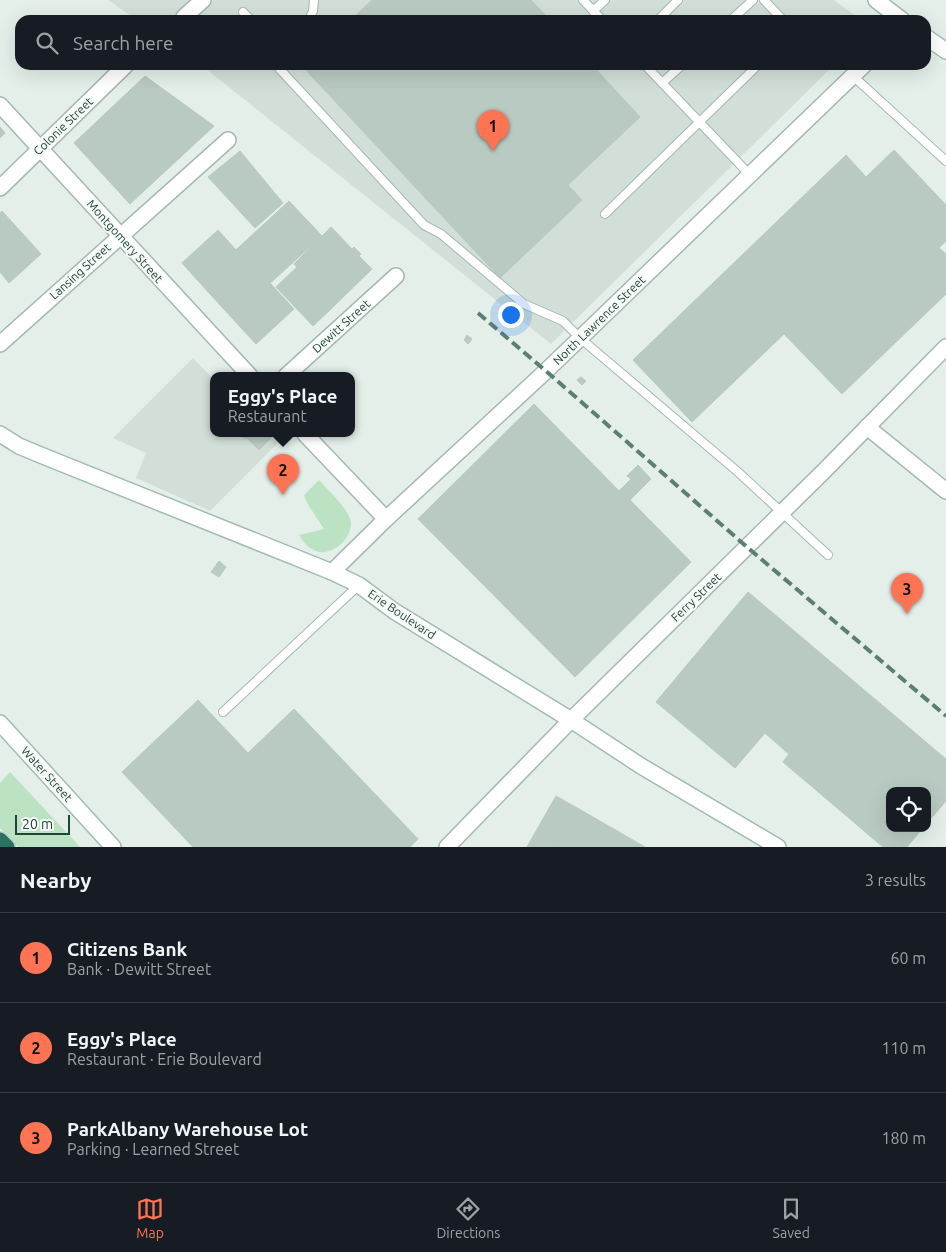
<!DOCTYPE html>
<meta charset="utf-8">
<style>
:root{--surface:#171b24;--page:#242831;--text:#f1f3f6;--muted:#9ea1a6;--line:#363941;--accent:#fe7353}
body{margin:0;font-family:Ubuntu,sans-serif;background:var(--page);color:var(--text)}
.controls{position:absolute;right:15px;bottom:15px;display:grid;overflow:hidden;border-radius:10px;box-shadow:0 5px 20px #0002}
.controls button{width:45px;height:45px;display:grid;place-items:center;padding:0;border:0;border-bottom:1px solid var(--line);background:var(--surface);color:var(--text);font:25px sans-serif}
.scale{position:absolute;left:15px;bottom:12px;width:55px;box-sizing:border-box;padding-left:5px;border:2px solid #214338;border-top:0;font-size:14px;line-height:18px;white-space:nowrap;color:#214338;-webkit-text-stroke:4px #f6fbf8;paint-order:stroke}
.you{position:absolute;left:510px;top:314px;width:18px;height:18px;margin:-12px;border:4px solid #fff;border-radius:50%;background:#1a73e8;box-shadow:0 0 0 8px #1a73e833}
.badge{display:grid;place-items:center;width:32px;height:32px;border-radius:50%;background:var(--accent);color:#111;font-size:16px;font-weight:700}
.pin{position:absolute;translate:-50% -41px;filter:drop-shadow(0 1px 2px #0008)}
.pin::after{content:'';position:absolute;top:26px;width:18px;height:15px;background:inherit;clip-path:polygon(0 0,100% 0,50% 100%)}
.popup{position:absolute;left:210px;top:372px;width:145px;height:65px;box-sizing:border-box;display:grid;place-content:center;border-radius:10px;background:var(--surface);filter:drop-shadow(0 1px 4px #0005);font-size:16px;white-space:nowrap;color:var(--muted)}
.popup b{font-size:19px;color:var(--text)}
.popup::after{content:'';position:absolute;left:50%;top:100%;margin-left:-10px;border:10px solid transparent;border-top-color:var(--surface)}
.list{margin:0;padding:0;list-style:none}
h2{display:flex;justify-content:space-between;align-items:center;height:65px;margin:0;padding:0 20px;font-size:21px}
h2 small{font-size:16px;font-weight:400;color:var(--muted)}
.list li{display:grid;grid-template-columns:32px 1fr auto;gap:15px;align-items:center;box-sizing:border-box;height:90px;padding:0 20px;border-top:1px solid var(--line)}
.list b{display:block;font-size:19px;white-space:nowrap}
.list p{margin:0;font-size:16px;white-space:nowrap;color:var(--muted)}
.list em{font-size:16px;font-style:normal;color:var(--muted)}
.icon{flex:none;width:28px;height:28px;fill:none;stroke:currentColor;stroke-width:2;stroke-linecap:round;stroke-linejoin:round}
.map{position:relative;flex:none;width:946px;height:847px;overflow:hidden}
.search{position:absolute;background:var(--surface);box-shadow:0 5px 20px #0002;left:15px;right:15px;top:15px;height:55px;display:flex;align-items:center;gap:12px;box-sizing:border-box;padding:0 18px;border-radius:15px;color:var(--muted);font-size:19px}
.sheet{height:335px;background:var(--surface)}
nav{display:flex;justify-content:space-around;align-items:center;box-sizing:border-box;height:70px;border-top:1px solid var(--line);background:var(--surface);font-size:14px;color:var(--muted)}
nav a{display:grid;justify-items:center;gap:2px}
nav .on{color:var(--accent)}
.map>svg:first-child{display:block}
.built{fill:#d2dfd8}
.green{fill:#bce2c4}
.building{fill:#b9cac2;stroke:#b6cac0}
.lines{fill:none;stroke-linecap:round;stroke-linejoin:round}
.lane-casing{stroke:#a6b8b1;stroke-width:10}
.street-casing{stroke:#a6b8b1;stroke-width:18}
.secondary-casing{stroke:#a2bcb1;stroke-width:18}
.highway-casing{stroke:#c1cac7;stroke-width:18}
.lane{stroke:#fff;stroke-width:8}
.street{stroke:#fff;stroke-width:15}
.secondary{stroke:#fff;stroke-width:15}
.highway{stroke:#2a725f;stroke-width:15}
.rail{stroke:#5c7e73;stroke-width:4;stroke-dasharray:10 5;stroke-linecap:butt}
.labels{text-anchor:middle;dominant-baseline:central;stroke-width:4;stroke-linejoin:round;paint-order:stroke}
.street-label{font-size:12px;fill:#214338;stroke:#f6fbf8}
</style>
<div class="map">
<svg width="946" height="847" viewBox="0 0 946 847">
<rect width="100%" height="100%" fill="#e4efea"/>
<g class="built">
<polygon points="108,0 834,0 861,20 137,20"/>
<polygon points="201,65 834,65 551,344"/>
<polygon points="193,358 214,380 214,434 269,434 278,443 210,511 136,478 146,453 113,438"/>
</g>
<g class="green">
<path d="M319,480C328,490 343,504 349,516C358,534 333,558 316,551C308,548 303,542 299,535L324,529L307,503L304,495Z"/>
<polygon points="10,772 80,847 18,847 0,828 0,783"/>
</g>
<g class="building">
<polygon points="372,0 531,0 550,20 351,20"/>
<polygon points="303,65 592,65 640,117 568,185 582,200 500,278 302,66"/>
<polygon points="145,76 214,126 130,204 74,143"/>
<polygon points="0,127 5,133 0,138"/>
<polygon points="894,150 946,205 946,241 939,248 946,254 946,294 842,394 784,334 692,422 633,360 846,155 866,177"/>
<polygon points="240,151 283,203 255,228 208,177"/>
<polygon points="289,201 322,236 232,318 200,283"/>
<polygon points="2,211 41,254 9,283 0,272 0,213"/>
<polygon points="331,227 352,249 354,247 361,254 359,256 372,269 334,306 294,264"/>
<polygon points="218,230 236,250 200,283 182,263"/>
<polygon points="297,267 334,306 313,326 276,287"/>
<polygon points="270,283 294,309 256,344 232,318"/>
<polygon points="467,335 472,339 468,344 464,340"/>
<polygon points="581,377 586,381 582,385 577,380"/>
<polygon points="534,404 619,491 631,479 627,476 638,465 651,479 630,500 691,562 575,677 418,519"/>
<polygon points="238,434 266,434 271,438 259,450 247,438 246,439"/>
<polygon points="219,561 226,567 219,577 211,572"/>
<polygon points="748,592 946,759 946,801 927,823 927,791 890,791 890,828 923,828 907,847 883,847 783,762 789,754 765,733 735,768 656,702"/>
<polygon points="198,700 248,753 294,709 418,839 410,847 193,847 122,772"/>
<polygon points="556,796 579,809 557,847 527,847"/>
<polygon points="579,809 645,847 557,847"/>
</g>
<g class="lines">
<g class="lane-casing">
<g id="lane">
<polyline points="583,0 602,20"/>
<polyline points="764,0 783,20"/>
<polyline points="593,11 605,0"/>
<polyline points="243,12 251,20"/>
<polyline points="309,20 313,11 314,0"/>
<polyline points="658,20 678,0"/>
<polyline points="731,20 753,0"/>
<polyline points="276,65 424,225 441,234 524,304 563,321 580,338 738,472 828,555"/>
<polyline points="645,65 750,175"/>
<polyline points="853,76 946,161"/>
<polyline points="662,83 682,65"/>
<polyline points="605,214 758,65"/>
<polyline points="223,712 359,585"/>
</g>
</g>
<g class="street-casing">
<g id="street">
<polyline points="184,17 203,0"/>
<polyline points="0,105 250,376"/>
<polyline points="0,188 126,65"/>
<polyline points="0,344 228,140"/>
<polyline points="286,376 396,276"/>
<polyline points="867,427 946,491"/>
<polyline points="305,434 386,519"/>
<polyline points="332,572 386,519 546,371 864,65"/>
<polyline points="447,847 571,720 824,471 946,347"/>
</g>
</g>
<g class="secondary-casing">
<g id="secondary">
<polyline points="876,0 902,20"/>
<polyline points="926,37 946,51"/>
<polyline points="0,434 19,446 43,456 332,572 359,585 394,611 571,720 641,766 778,847"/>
<polyline points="0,723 113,847"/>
</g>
</g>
<g class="highway-casing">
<polyline id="highway" points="0,840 7,847"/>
</g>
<use href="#lane" class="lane"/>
<use href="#street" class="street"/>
<use href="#secondary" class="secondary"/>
<use href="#highway" class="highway"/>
<polyline class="rail" points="478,313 546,371 747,547 946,716"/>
</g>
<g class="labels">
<g class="street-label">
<text transform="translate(63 126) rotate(-44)">Colonie Street</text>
<text transform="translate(125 241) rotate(48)">Montgomery Street</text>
<text transform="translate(80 271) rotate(-42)">Lansing Street</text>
<text transform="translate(599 320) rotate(-44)">North Lawrence Street</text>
<text transform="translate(341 326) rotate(-42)">Dewitt Street</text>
<text transform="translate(696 597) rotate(-44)">Ferry Street</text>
<text transform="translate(402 614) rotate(34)">Erie Boulevard</text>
<text transform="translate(47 774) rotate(48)">Water Street</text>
</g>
</g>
</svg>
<div class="controls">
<button><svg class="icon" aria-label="locate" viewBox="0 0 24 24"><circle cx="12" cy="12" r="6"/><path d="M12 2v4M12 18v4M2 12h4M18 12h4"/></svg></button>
</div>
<div class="scale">20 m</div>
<div class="you"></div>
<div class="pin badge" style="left:493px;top:151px">1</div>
<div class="pin badge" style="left:283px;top:495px">2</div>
<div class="popup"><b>Eggy's Place</b>Restaurant</div>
<div class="pin badge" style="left:907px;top:614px">3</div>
<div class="search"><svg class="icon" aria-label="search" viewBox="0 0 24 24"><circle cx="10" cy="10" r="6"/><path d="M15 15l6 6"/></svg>Search here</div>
</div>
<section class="sheet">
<h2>Nearby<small>3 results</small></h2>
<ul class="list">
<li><span class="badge">1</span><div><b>Citizens Bank</b><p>Bank · Dewitt Street</p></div><em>60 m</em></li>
<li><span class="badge">2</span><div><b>Eggy's Place</b><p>Restaurant · Erie Boulevard</p></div><em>110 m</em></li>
<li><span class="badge">3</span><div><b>ParkAlbany Warehouse Lot</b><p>Parking · Learned Street</p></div><em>180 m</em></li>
</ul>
</section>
<nav>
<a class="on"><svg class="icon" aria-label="map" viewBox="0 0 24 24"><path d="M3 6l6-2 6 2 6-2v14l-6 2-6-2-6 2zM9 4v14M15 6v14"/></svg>Map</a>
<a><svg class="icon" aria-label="directions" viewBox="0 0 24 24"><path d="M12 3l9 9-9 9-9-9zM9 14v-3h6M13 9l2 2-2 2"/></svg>Directions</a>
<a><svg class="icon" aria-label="saved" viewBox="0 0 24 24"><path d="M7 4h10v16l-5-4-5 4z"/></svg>Saved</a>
</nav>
